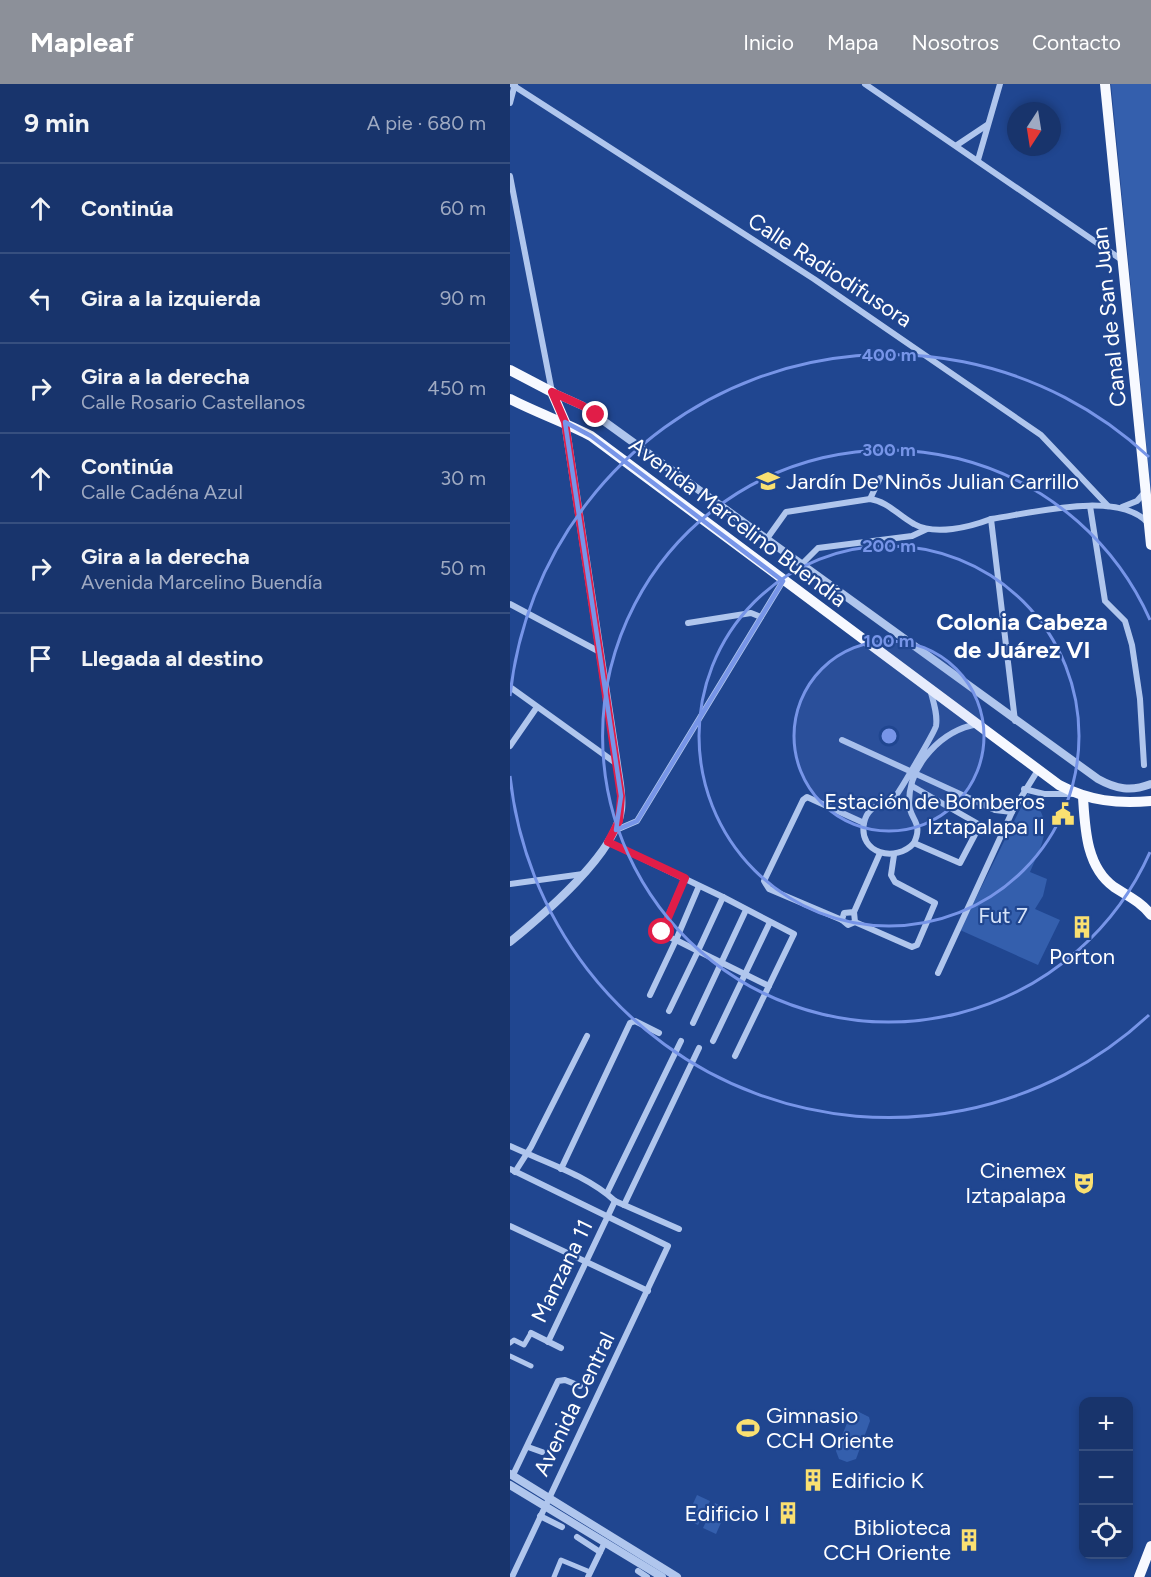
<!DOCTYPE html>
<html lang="es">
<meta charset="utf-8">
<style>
:root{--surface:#18346c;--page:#213c72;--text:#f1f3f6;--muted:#9faac2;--line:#364f7f;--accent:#8c9099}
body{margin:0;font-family:Figtree,sans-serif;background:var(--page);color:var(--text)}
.controls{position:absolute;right:18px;bottom:18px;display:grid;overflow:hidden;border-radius:12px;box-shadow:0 3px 9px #0003}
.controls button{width:54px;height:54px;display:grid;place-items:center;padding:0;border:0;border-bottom:2px solid var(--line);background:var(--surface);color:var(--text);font:30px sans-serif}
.compass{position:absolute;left:497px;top:18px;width:54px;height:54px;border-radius:50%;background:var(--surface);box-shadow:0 3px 9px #0003;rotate:192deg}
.stop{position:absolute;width:18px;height:18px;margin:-14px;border:4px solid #e11d48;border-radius:50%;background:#fff}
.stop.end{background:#e11d48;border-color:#fff;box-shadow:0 2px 6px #0008}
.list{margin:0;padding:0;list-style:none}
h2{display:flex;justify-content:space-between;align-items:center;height:78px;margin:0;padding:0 24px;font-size:26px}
h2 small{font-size:20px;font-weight:400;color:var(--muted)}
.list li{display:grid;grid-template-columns:39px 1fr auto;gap:18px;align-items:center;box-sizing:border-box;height:90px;padding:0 24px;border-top:2px solid var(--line)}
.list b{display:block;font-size:22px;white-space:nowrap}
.list p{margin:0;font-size:20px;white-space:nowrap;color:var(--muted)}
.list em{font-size:20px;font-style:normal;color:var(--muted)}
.icon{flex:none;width:33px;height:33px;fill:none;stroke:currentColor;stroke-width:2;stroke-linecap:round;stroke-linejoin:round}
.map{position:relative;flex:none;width:641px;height:1493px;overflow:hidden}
header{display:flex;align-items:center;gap:36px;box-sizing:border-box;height:84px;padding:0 30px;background:var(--accent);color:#fff}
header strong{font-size:28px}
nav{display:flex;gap:33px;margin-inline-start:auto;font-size:21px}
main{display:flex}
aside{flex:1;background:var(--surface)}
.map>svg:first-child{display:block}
.green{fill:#345fad}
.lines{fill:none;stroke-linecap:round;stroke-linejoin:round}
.pedestrian{stroke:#b0c6ed;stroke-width:5}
.minor{stroke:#b0c6ed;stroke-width:6}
.tertiary{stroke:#b0c6ed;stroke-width:8}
.primary{stroke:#f7f9ff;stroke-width:10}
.route{stroke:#e11d48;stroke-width:8}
.marked{fill:none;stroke:#7795e8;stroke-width:4.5;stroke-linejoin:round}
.ring{fill:none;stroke:#7795e8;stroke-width:3}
.labels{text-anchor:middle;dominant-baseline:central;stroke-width:4.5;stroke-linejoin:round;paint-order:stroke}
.street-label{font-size:22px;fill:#fff;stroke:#204690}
.poi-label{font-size:22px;fill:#fff;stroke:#204690;text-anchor:end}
.park-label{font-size:22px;fill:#d6e3f9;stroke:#204690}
.neighbourhood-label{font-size:24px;font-weight:bold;fill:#fff;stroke:#204690}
.centre{fill:#7795e8;stroke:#204690;stroke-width:3}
.ring-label{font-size:18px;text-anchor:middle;font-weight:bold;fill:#7795e8;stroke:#204690;stroke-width:4.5;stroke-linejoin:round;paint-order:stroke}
</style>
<header>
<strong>Mapleaf</strong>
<nav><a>Inicio</a><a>Mapa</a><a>Nosotros</a><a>Contacto</a></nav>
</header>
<main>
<aside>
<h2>9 min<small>A pie · 680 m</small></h2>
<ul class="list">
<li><svg class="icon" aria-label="ahead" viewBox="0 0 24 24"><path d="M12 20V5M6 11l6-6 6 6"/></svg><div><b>Continúa</b></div><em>60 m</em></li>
<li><svg class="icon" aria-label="left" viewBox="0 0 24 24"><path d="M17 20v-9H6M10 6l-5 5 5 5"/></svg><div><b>Gira a la izquierda</b></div><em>90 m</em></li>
<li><svg class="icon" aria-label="right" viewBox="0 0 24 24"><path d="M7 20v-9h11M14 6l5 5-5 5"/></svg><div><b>Gira a la derecha</b><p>Calle Rosario Castellanos</p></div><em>450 m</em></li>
<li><svg class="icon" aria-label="ahead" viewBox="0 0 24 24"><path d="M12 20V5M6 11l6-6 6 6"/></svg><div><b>Continúa</b><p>Calle Cadéna Azul</p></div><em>30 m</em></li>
<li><svg class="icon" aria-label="right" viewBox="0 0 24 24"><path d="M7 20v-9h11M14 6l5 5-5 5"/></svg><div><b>Gira a la derecha</b><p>Avenida Marcelino Buendía</p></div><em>50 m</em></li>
<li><svg class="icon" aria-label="arrive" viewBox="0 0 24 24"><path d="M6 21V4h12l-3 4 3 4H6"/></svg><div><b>Llegada al destino</b></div></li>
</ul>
</aside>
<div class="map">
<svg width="641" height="1493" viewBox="0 0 641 1493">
<rect width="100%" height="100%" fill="#204690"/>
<g class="green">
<polygon points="601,0 641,0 641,408"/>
<path d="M518,709C545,739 534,756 520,788L537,795L533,812L525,825L550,836L528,881L450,846Z"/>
<polygon points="347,1327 359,1333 360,1337 346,1375 337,1378 329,1375 326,1367 341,1329"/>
<polygon points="187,1411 200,1417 188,1441 176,1435"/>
<polygon points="205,1419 217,1425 206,1450 193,1444"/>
</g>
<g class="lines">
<g class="pedestrian">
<polyline points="0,1259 4,1256 14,1261 21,1249"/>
<polyline points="0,1272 21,1282"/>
<polyline points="44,1493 51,1476 80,1488"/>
</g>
<g class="minor">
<polyline points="1,0 304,195 531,351 598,422"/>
<polyline points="355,0 612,176"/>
<polyline points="0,19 5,0"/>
<polyline points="447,61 477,41"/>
<polyline points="468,76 490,0"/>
<polyline points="0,92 42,308"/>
<polyline points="360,415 370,394"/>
<polyline points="580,422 595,517 615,537 622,561 630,615 634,681"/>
<polyline points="612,423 627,417 635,408"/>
<polyline points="481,435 505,637"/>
<path d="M256,456L276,428L360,415C377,417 389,432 404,440C425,452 460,443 481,435C523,429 608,406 638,439"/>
<polyline points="292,480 308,464 402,452 417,445"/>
<polyline points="0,520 88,567"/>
<polyline points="178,539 241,529 251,533"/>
<polyline points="0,603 107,680"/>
<path d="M420,605C423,617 428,630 426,642C425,647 388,711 384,714C371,723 358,720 354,739C348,770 386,779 404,759C414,738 399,735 399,719C399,680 432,646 468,640"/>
<polyline points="332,656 485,726 502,728"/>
<polyline points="0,662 27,623"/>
<polyline points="402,702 470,741 450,779 404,759"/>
<polyline points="514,705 534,710 564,710"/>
<polyline points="106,746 127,737 273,497"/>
<polyline points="98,758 213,813"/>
<polyline points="0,800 73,790"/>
<polyline points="189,802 166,856 188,867 213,813 284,850 225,972"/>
<polyline points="344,828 334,829 332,836 338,841 345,838 344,828 370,769"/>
<polyline points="332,836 259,805 254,797 293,716 297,713 354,739"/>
<polyline points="345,838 402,863 407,861 425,819 385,798 381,791 384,771"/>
<polyline points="428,889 502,728 528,686"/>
<polyline points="140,911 166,856 154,851 152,846 175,794"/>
<polyline points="159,927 188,867 259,902"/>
<polyline points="183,939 236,826"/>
<polyline points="203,957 260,838"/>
<path d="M0,1062C34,1078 77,1091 105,1117L169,1145"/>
<polyline points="0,1085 158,1162 2,1493"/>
<polyline points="51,1085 120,939 125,937 149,949"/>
<polyline points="5,1088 21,1063 77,952"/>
<polyline points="97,1109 171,957"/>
<polyline points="114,1121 189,964"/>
<polyline points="0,1142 138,1207"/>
<polyline points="21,1249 51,1264"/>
<polyline points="38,1258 105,1117"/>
<polyline points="18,1363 32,1368"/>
<polyline points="3,1391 48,1297 55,1296 70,1302"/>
<polyline points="30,1432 52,1443"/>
<polyline points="67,1453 90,1468"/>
<polyline points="128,1487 137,1493"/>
<polyline points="78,1493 95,1458"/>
</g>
<g class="tertiary">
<path d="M42,308L73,322L588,695C606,705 621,708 641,700"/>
<path d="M0,858C33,831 106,770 111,726C113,711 109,695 107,680L55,338"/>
<polyline points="0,1390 167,1493"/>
<polyline points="0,1401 152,1493"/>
</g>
<g class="primary">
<polyline points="595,0 641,461"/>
<polyline points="0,286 42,308 55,338"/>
<path d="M0,315C27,329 54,338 81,352L549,701C579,717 608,720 641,717"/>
<path d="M573,713C575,744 576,783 604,803C618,812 631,818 641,831"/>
<polyline points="629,1493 641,1462"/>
</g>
</g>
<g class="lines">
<polyline class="route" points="86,331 73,322 42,308 55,338 111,712 109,737 98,758 175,794 152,848"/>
</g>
<path class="marked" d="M55,338L81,352L273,497L127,737L106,746L111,712Z"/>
<circle cx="379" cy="652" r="95" fill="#7795e8" fill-opacity=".12"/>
<g class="ring">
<circle cx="379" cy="652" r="95"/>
<circle cx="379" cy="652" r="190"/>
<path d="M640 768A286 286 0 1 1 640 536"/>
<path d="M639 931A381 381 0 0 1 0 692M0 612A381 381 0 0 1 639 373"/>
</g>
<defs>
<g id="school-bare" transform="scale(1.8)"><path d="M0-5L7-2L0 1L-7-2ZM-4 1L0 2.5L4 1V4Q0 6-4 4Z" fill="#fae071" stroke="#204690" stroke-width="2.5" paint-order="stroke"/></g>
<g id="civic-bare" transform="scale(1.8)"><path d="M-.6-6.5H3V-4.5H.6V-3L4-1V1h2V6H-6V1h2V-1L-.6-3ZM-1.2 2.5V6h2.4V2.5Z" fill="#fae071" stroke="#204690" stroke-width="2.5" paint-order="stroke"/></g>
<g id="building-bare" transform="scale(1.8)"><path d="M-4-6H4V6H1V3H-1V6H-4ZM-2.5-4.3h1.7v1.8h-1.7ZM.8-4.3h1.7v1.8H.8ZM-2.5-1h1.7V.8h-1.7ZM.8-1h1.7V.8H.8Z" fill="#fae071" stroke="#204690" stroke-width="2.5" paint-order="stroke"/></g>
<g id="theatre-bare" transform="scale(1.8)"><path d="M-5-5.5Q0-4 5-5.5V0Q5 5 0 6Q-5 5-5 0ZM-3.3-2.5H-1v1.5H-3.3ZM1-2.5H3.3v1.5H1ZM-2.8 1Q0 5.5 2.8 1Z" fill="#fae071" stroke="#204690" stroke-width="2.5" paint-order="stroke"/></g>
<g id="stadium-bare" transform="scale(1.8)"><path d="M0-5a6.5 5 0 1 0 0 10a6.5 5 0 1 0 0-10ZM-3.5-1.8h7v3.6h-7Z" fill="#fae071" stroke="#204690" stroke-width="2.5" paint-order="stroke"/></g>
</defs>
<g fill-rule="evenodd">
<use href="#school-bare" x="258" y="397"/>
<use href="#civic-bare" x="553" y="730"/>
<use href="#building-bare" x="572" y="843"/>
<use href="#theatre-bare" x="574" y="1099"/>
<use href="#stadium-bare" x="238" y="1344"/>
<use href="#building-bare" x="303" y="1396"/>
<use href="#building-bare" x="278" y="1429"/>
<use href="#building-bare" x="459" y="1456"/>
</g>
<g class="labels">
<g class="street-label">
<text transform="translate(320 186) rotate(33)">Calle Radiodifusora</text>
<text transform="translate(599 233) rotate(-96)">Canal de San Juan</text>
<text transform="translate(228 438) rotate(37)">Avenida Marcelino Buendía</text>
<text transform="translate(52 1187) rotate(-64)">Manzana 11</text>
<text transform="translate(64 1320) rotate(-64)">Avenida Central</text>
</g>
<g class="poi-label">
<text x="276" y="397" text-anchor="start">Jardín De Ninõs Julian Carrillo</text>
<text x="535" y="717">Estación de Bomberos<tspan x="535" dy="25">Iztapalapa II</tspan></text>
<text x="572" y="872" text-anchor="middle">Porton</text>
<text x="556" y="1086">Cinemex<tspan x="556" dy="25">Iztapalapa</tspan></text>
<text x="256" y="1331" text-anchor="start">Gimnasio<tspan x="256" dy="25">CCH Oriente</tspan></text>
<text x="321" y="1396" text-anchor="start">Edificio K</text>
<text x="260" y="1429">Edificio I</text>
<text x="441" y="1443">Biblioteca<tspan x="441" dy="25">CCH Oriente</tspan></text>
</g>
<g class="park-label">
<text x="493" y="831">Fut 7</text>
</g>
<g class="neighbourhood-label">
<text x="512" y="537">Colonia Cabeza<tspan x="512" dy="28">de Juárez VI</tspan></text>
</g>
</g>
<circle cx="379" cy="652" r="9" class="centre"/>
<g class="ring-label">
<text x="379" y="277">400 m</text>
<text x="379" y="372">300 m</text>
<text x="379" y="468">200 m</text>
<text x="379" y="563">100 m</text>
</g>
</svg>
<div class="controls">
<button>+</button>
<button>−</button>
<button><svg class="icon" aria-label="locate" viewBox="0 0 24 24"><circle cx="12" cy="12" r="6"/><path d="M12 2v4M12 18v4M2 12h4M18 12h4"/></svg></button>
</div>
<svg class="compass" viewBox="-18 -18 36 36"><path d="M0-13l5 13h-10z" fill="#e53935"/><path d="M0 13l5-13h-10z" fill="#9faac2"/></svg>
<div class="stop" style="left:152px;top:848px"></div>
<div class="stop end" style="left:86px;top:331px"></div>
</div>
</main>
